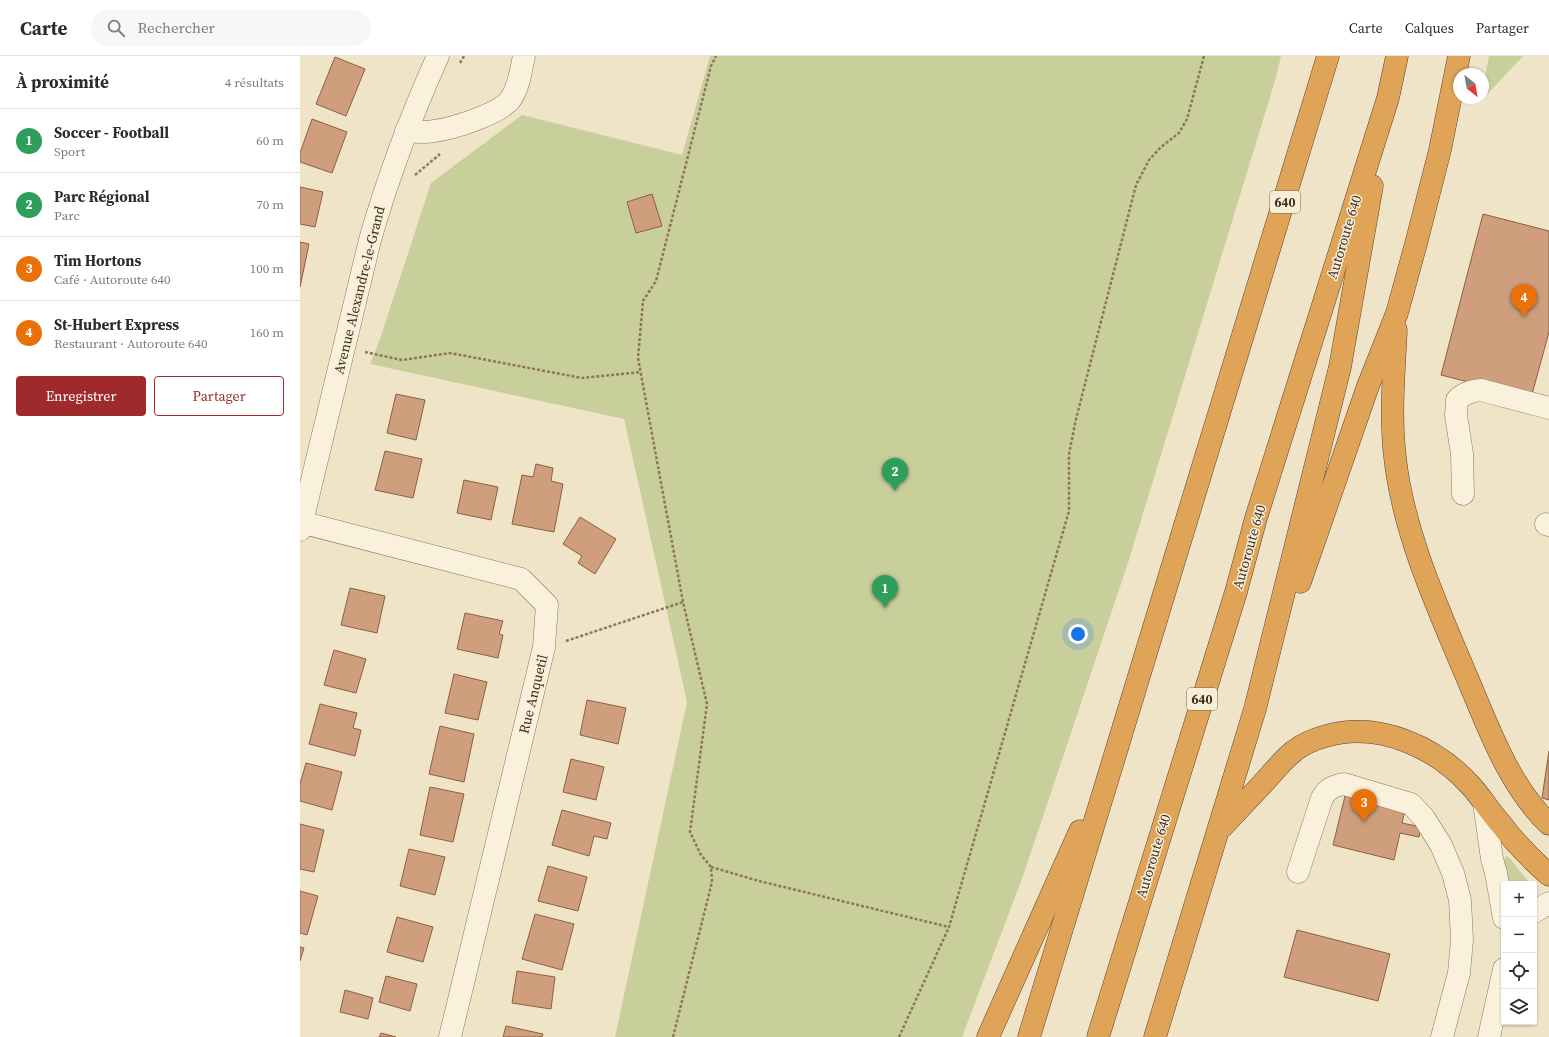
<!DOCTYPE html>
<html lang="fr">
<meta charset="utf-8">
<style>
:root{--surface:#fff;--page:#f7f7f7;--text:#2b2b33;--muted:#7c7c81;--line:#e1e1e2;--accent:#9e2a2b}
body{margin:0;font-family:"Source Serif 4",serif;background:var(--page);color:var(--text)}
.controls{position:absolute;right:12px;bottom:12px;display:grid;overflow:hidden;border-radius:4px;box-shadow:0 1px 3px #0004}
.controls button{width:36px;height:36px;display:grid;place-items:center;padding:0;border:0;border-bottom:1px solid var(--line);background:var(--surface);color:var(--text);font:20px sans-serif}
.compass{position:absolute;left:1153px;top:12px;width:36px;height:36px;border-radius:50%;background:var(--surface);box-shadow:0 1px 3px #0004;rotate:149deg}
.you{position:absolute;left:778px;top:578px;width:14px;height:14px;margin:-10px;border:3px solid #fff;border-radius:50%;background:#1a73e8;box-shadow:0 0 0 6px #1a73e833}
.badge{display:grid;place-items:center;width:26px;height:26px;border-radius:50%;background:var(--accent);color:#fff;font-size:13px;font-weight:700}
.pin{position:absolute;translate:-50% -33px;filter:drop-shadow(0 1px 2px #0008)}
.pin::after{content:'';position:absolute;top:21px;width:14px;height:12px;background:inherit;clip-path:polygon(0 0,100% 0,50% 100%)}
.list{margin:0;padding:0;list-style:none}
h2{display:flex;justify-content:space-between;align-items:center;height:52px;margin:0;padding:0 16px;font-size:17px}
h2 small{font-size:13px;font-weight:400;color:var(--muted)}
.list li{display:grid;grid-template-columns:26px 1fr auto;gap:12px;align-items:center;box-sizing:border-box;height:64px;padding:0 16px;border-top:1px solid var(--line)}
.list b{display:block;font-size:15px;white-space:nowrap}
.list p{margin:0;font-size:13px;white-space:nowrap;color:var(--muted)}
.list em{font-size:13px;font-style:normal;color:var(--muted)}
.actions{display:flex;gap:8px;padding:12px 16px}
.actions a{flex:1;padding:9px 0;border:1px solid var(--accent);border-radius:4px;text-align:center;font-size:14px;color:var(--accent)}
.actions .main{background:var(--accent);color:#fff}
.icon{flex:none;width:22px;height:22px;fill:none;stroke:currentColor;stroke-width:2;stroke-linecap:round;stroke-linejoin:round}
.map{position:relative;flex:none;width:1249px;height:981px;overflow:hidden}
header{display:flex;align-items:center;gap:24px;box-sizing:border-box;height:56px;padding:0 20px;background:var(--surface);border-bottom:1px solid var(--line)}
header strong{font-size:19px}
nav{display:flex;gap:22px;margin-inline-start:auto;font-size:14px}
.search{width:280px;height:36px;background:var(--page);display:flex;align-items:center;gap:10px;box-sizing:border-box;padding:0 14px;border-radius:22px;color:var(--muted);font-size:15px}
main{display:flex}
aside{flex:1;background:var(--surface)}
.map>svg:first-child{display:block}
.green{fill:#c9cf9b}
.building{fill:#cf9f7d;stroke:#8d5f41}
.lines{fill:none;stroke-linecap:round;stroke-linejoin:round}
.minor-casing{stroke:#8d765c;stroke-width:23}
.highway-casing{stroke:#5b4430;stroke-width:23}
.path{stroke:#8d765c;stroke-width:2.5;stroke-dasharray:3 2;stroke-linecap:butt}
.minor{stroke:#faf1dc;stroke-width:22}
.highway{stroke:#e0a458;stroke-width:22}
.labels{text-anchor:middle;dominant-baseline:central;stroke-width:3;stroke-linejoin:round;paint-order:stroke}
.shield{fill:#f7eed8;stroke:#756857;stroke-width:1}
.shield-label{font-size:13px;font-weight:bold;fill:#3d2e20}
.street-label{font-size:14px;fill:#3d2e20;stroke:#f7eed8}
</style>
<header>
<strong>Carte</strong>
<div class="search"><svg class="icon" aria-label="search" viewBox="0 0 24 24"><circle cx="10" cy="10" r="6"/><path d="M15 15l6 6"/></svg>Rechercher</div>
<nav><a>Carte</a><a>Calques</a><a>Partager</a></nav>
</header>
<main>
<aside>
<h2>À proximité<small>4 résultats</small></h2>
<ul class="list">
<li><span class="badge" style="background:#2e9e5b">1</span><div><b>Soccer - Football</b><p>Sport</p></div><em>60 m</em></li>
<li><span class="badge" style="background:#2e9e5b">2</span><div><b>Parc Régional</b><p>Parc</p></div><em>70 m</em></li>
<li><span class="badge" style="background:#e8710a">3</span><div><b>Tim Hortons</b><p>Café · Autoroute 640</p></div><em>100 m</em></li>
<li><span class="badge" style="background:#e8710a">4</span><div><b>St-Hubert Express</b><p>Restaurant · Autoroute 640</p></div><em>160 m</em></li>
</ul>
<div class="actions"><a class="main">Enregistrer</a><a>Partager</a></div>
</aside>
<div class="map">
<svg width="1249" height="981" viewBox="0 0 1249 981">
<rect width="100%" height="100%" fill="#f0e4c8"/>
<g class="green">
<polygon points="410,0 981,0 977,18 828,507 723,820 662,981 315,981 387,646 324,363 70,308 80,283 131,127 222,59 382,99"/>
<polygon points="1189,0 1223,0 1180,46 1181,42 1183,42 1183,32"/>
<polygon points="1206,800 1210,802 1230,828 1209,828 1204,804"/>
</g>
<g class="building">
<polygon points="35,1 65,13 46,60 16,48"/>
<polygon points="12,63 47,76 32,117 0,106 0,97"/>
<polygon points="0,131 23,136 15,171 0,168"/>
<polygon points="352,138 362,170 336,177 327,146"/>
<polygon points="1183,158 1249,175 1249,276 1231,342 1141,319"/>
<polygon points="0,186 9,188 0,231"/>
<polygon points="96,338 125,344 116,384 87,377"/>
<polygon points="85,395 122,403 113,442 75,434"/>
<polygon points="236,408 253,412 251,425 263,428 254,476 212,468 222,419 233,421"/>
<polygon points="164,424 198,431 191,464 157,457"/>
<polygon points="280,461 316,483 295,518 278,507 282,500 263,488"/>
<polygon points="50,532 85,540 77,577 41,569"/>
<polygon points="165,557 203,565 199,578 203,579 198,602 157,593"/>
<polygon points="34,594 66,603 56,637 24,629"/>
<polygon points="154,618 187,626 178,664 145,657"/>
<polygon points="287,644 326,652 318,688 280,679"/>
<polygon points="20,648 57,657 53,672 61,674 55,700 9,688"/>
<polygon points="140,670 174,678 164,726 129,718"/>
<polygon points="1249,695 1249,744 1242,742"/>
<polygon points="271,703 304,711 296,744 263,736"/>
<polygon points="6,707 42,716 32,754 0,745 0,728"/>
<polygon points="130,731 164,738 153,786 120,779"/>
<polygon points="1045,740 1105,754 1102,767 1121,771 1119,781 1100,777 1094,804 1033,789"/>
<polygon points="262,754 311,767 307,783 294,780 289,800 252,789"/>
<polygon points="0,768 24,774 14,816 0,813"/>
<polygon points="109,793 145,801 135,839 100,830"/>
<polygon points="248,810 287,821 278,855 238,845"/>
<polygon points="0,835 18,840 7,879 0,877"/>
<polygon points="235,858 274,868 262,914 222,903"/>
<polygon points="97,861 133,871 123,906 87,896"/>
<polygon points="997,874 1090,898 1078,945 984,921"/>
<polygon points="0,891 4,892 0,905"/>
<polygon points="217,915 255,921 251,953 212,947"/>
<polygon points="86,920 117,928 110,955 79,946"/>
<polygon points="45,934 73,942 68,963 40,956"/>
<polygon points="206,970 243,978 242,981 203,981"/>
<polygon points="81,977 96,981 79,981"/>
</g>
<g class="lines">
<g class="minor-casing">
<g id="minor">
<path d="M106,75C115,76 125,77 134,75C152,73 199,58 210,44C219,32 221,14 224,0"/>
<path d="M1163,438L1162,398L1156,359L1157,344C1164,337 1171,335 1181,334L1249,352"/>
<polyline points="0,466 221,523 247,549 244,591 150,981"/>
<polyline points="1246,468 1249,469"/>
<path d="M0,474L70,184C88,121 111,60 138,0"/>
<polyline points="1184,746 1192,803 1196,817 1204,862"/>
<path d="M998,816L1022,742C1027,733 1033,730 1044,728L1111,748L1124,762L1141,789L1153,817L1160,844L1162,884L1159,917L1142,981"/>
<polyline points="1234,856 1249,847"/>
<polyline points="1189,981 1204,913"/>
</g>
</g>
<g class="highway-casing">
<g id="highway">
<path d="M1096,274C1094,316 1090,359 1095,401C1103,476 1137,550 1166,619C1188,670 1208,729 1249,768"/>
<polyline points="1000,526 1068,330 1097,257 1117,184 1140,94 1159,0"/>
<path d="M923,770C937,755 952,739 966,724C975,714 983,704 994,695C1003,688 1015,683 1026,680C1079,665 1136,691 1171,730C1182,742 1190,756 1201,768C1215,787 1231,803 1249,819"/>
<polyline points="688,981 780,775"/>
<polyline points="729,981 1028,0"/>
<polyline points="798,981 936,536 956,462 1088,42 1097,0"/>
<polyline points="855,981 955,653 1040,311 1072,130"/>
</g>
</g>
<g class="path">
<polyline points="160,7 164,0"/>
<polyline points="115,119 140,98"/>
<polyline points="65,296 102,304 150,297 282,322 341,316"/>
<polyline points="266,585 383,546"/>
<polyline points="411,811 459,825 649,871"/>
<polyline points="373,981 412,826 411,811 401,799 390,776 407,648 383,546 338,302 343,245 356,225 411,10 416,0"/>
<polyline points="599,981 649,871 769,455 769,398 776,363 836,129 849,104 861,91 879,77 887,63 904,0"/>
</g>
<use href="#minor" class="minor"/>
<use href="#highway" class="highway"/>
</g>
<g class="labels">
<g class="shield">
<rect x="970" y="135" width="30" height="22" rx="3"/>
<rect x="887" y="632" width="30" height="22" rx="3"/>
</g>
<g class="shield-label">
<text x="985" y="146">640</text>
<text x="902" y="643">640</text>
</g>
<g class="street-label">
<text transform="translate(1044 181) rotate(-73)">Autoroute 640</text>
<text transform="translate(59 234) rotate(-76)">Avenue Alexandre-le-Grand</text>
<text transform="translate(949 491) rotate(-74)">Autoroute 640</text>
<text transform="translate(233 638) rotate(-76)">Rue Anquetil</text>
<text transform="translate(853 800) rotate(-73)">Autoroute 640</text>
</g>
</g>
</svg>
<div class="controls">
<button>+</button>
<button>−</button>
<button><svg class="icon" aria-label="locate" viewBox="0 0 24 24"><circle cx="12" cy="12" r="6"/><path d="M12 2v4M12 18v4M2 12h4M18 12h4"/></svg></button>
<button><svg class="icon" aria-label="layers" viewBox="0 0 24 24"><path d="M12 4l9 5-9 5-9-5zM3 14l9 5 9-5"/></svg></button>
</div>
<svg class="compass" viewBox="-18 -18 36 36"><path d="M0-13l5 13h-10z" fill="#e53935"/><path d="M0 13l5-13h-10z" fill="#7c7c81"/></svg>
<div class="you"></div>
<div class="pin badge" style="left:585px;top:552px;background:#2e9e5b">1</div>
<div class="pin badge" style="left:595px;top:435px;background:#2e9e5b">2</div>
<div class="pin badge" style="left:1064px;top:766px;background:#e8710a">3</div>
<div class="pin badge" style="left:1224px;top:261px;background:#e8710a">4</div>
</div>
</main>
